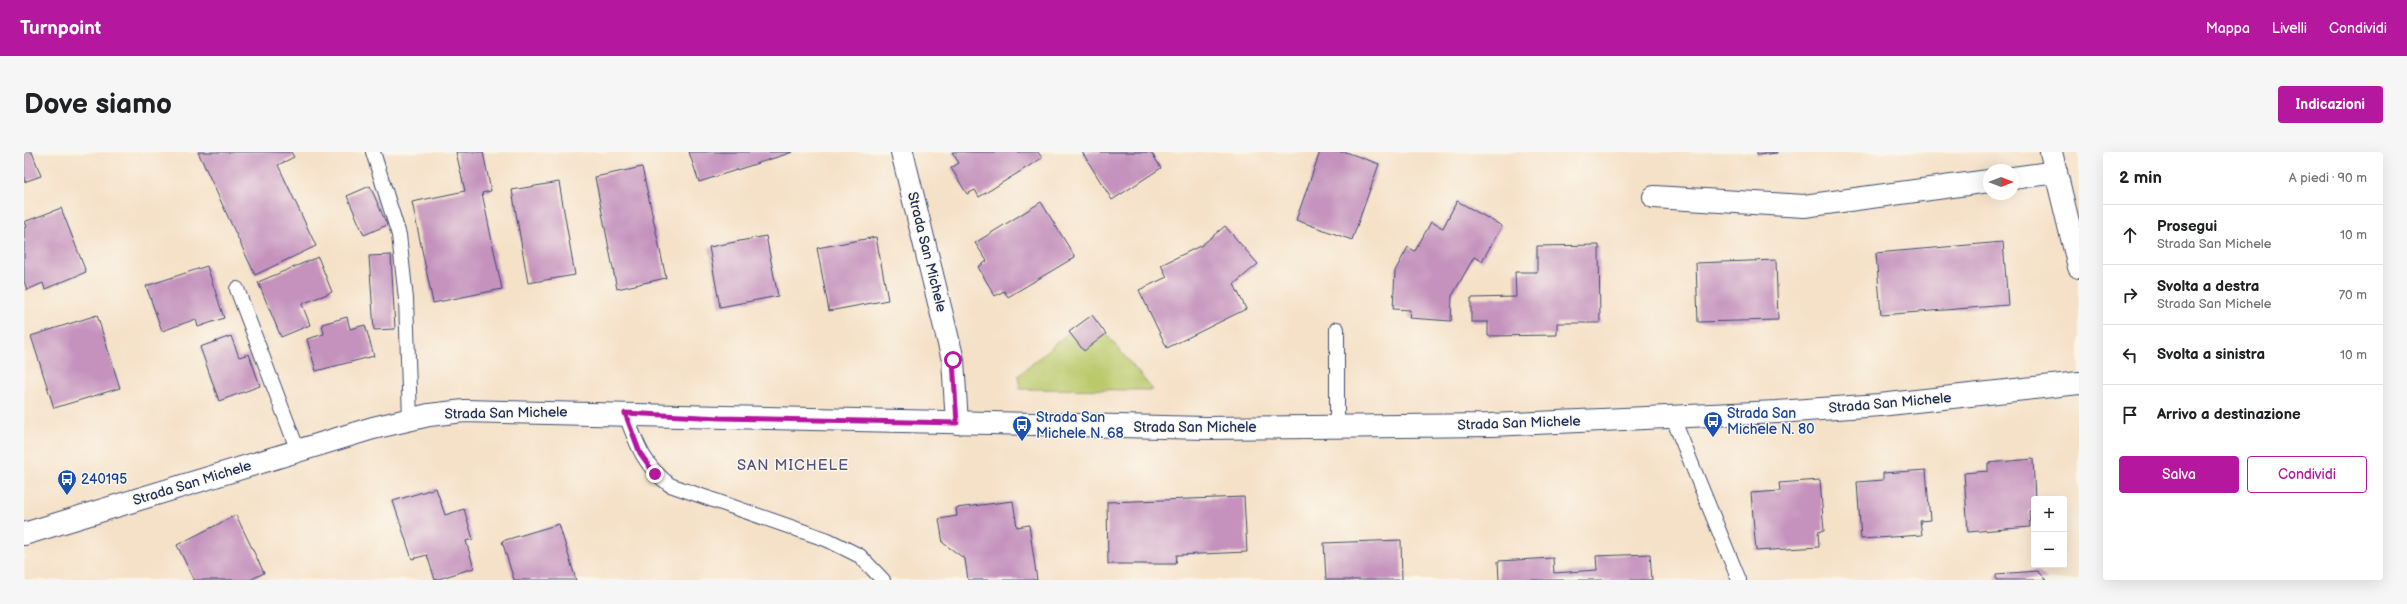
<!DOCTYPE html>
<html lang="it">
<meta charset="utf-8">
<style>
:root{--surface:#fff;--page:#f6f6f6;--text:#202124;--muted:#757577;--line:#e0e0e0;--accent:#b5179e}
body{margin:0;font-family:"Balsamiq Sans",sans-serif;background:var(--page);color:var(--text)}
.controls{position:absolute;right:12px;bottom:12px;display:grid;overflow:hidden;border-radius:4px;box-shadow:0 4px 16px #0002}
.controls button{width:36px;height:36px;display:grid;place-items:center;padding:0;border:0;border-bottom:1px solid var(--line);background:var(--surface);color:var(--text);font:20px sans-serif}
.compass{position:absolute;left:1959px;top:12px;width:36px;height:36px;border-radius:50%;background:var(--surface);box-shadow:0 4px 16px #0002;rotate:90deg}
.stop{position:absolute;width:12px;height:12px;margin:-9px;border:3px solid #b5179e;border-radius:50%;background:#fff}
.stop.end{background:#b5179e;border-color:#fff;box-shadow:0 1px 4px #0008}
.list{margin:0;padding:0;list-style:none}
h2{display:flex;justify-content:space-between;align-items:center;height:52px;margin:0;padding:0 16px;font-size:17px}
h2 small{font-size:13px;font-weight:400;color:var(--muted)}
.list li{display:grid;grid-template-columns:26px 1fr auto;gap:12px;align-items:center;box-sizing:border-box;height:60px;padding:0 16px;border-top:1px solid var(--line)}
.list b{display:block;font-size:15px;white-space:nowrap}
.list p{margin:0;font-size:13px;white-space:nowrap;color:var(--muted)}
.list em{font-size:13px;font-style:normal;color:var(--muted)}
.actions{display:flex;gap:8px;padding:12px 16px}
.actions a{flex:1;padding:9px 0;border:1px solid var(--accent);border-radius:4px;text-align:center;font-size:14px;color:var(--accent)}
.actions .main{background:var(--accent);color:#fff}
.icon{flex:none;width:22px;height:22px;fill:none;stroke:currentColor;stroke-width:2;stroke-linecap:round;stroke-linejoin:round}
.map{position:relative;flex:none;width:2055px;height:428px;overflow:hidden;border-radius:4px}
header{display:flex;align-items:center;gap:24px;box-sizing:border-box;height:56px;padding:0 20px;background:var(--accent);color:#fff}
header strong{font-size:19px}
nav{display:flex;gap:22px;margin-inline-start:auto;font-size:14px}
.intro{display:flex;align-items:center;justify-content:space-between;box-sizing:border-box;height:96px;padding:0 24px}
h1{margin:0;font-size:28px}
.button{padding:10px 18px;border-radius:4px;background:var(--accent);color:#fff;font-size:14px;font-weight:700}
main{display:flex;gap:24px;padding:0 24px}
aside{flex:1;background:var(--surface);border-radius:4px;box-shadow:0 4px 16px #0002}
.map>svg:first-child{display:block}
.green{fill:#bac96b;stroke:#6a7c64}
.building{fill:#c492bd}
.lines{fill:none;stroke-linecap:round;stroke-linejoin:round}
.lane-casing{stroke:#3c4a6e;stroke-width:16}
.street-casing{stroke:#3c4a6e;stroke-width:24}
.secondary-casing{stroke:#3c4a6e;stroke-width:24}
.lane{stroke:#fff;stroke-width:14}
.street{stroke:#fff;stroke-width:22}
.secondary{stroke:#fff;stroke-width:22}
.route{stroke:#b5179e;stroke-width:5}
.labels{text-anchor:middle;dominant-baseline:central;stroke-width:3;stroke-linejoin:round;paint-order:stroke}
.street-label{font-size:14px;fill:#1b2f5e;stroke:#fbf7ec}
.transit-label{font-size:14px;fill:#164399;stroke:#fbf7ec;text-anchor:start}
.neighbourhood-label{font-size:15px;letter-spacing:1px;fill:#56527f;stroke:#fbf7ec}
</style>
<header>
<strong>Turnpoint</strong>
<nav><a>Mappa</a><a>Livelli</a><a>Condividi</a></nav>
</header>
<div class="intro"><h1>Dove siamo</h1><a class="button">Indicazioni</a></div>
<main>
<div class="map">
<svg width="2055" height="428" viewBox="0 0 2055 428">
<rect width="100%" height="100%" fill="#fbf7ec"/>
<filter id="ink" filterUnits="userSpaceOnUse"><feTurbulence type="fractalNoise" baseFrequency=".025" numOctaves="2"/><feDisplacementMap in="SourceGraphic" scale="8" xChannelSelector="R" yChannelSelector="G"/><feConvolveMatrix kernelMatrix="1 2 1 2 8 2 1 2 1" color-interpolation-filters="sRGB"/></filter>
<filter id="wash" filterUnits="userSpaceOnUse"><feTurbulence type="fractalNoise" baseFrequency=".012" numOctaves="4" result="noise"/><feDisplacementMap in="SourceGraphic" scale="16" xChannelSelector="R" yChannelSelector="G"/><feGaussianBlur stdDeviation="0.9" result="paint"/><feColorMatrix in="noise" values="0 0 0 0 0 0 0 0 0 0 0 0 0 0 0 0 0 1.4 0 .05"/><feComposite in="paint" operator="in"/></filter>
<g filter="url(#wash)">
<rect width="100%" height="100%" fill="#f5e1c8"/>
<polygon class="green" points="1045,180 1060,198 1082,182 1129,238 996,237 994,224"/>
<g id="blocks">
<g class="building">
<polygon points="0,0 8,0 17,24 0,30"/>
<polygon points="174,0 267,0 270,5 254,13 292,94 231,123"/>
<polygon points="432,0 459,0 467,39 458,41 478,137 409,151 388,50 441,39"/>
<polygon points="665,0 769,0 675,30"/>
<polygon points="928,0 1014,0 1018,6 955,45 951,38 943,42 927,16 935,11"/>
<polygon points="1058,0 1127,0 1137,16 1088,48"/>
<polygon points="1296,0 1322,0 1355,12 1328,88 1272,68"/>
<polygon points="1733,0 1753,0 1753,1 1733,3"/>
<polygon points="618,15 642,126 593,137 571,25"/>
<polygon points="535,30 551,123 504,131 488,38"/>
<polygon points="346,34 363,73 340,83 323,44"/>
<polygon points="1433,49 1478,74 1458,109 1450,105 1428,144 1427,169 1385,166 1386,158 1369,157 1371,119 1384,95 1391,99 1407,70 1419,76"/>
<polygon points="1017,50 1051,105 984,145 980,139 971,144 954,115 963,109 951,91"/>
<polygon points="37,56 62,120 21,137 19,131 3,138 0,129 0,76 2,75 0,70"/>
<polygon points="1201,74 1234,112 1210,132 1222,157 1143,196 1115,138 1143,125 1137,113 1178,93"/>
<polygon points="742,84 754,144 696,155 685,95"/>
<polygon points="852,85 864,148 805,159 793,96"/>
<polygon points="1979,90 1984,153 1857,163 1852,101"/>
<polygon points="1575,93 1576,171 1533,171 1533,183 1464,184 1464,170 1447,170 1447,146 1492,145 1491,120 1513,120 1513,94"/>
<polygon points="367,103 371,177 350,178 345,104"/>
<polygon points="294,105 308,140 278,152 286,173 257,185 234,130"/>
<polygon points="1752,108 1754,168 1674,170 1672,111"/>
<polygon points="183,114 200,166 174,175 172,167 138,179 122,134"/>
<polygon points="73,163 96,236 30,256 7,184"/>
<polygon points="1068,163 1082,182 1060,199 1045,180"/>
<polygon points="323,165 326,177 341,173 350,204 292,219 283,187 300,182 298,172"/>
<polygon points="207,184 215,205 225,202 236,234 195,249 176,195"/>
<polygon points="2009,307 2011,347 2010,358 2005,359 2006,375 1944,380 1940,321 1964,319 1964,311"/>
<polygon points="1902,318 1906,368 1896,369 1898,383 1837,387 1833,330 1859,328 1859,321"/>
<polygon points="1796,328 1800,379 1794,380 1795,395 1732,399 1727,341 1756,339 1755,331"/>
<polygon points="412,336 421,363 440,357 449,387 442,389 450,416 411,428 403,403 388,407 369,349"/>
<polygon points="1220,345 1223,400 1153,403 1152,412 1084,412 1083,350"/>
<polygon points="989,349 993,375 1005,373 1013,428 944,428 941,407 919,391 915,367 933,364 932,356"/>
<polygon points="212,363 240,421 226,428 170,428 153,393"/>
<polygon points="535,372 552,428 490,428 478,389"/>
<polygon points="1377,388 1378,428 1302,428 1300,391"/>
<polygon points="1626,402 1628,428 1475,428 1474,409 1529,406 1530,421 1573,418 1572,404"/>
<polygon points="2014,419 2023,428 1972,428 1972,422"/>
</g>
</g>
</g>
<g filter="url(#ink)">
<use href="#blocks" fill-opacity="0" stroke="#3c4a6e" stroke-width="1"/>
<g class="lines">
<g class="lane-casing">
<g id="lane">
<polyline points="349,0 375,83 382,147 386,267"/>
<polyline points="213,137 274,299"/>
<polyline points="1313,177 1313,274"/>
<path d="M601,261C613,292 619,313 646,333L804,388L836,404L859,428"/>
<polyline points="1648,264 1715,428"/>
</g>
</g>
<g class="street-casing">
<g id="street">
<polyline points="878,0 929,208 933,271"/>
<polyline points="2027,0 2055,115"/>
<polyline points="1989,26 2032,20"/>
<polyline points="1630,45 1780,54 1965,29"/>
</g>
</g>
<g class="secondary-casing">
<polyline id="secondary" points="0,382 349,276 405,263 440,259 1182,276 1466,273 1753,260 1856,253 2055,231"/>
</g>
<use href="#lane" class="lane"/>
<use href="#street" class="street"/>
<use href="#secondary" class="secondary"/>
</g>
</g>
<g class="lines" filter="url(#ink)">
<polyline class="route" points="631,322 616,301 601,261 696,266 933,271 929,208"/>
</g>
<defs>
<g id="bus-pin" transform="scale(1)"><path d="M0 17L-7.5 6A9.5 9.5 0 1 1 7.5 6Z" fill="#1a4fb4" stroke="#fbf7ec"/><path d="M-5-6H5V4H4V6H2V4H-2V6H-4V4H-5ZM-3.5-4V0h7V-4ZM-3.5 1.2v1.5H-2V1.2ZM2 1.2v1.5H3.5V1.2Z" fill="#fff"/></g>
</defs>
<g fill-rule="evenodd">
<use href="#bus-pin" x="1689" y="269"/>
<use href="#bus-pin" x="998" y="273"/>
<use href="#bus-pin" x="43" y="327"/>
</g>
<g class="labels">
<g class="street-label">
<text transform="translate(903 100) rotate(76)">Strada San Michele</text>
<text transform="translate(1866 251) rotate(-5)">Strada San Michele</text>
<text transform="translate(482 261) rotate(-1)">Strada San Michele</text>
<text transform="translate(1495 271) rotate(-2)">Strada San Michele</text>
<text x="1171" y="275">Strada San Michele</text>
<text transform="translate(168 331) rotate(-17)">Strada San Michele</text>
</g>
<g class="transit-label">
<text x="1703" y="261">Strada San<tspan x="1703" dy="16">Michele N. 80</tspan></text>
<text x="1012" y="265">Strada San<tspan x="1012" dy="16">Michele N. 68</tspan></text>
<text x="57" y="327">240195</text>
</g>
<g class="neighbourhood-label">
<text x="769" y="313">SAN MICHELE</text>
</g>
</g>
</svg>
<div class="controls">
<button>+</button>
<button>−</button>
</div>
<svg class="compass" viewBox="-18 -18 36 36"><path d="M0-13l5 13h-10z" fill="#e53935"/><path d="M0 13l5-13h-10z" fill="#757577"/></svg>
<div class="stop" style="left:929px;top:208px"></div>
<div class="stop end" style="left:631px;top:322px"></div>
</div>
<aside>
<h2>2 min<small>A piedi · 90 m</small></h2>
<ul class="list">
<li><svg class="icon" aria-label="ahead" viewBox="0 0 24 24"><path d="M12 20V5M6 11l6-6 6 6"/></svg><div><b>Prosegui</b><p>Strada San Michele</p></div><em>10 m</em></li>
<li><svg class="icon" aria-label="right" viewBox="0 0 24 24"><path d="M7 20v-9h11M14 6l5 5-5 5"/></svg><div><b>Svolta a destra</b><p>Strada San Michele</p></div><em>70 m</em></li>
<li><svg class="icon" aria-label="left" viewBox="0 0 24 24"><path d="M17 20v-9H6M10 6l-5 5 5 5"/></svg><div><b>Svolta a sinistra</b></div><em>10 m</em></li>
<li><svg class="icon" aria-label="arrive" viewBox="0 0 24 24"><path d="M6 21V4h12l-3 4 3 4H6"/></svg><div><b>Arrivo a destinazione</b></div></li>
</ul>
<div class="actions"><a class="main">Salva</a><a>Condividi</a></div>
</aside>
</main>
